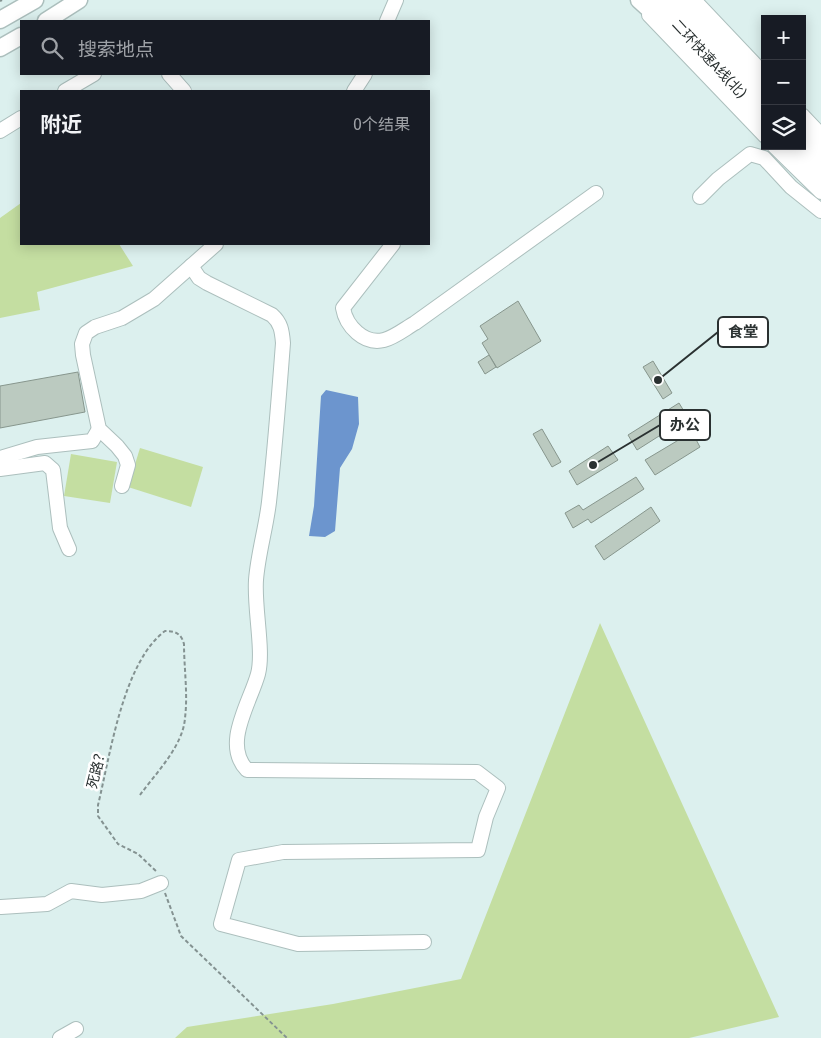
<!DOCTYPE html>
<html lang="zh">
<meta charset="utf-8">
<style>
:root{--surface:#171b24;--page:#20242c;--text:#f1f3f6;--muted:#9ea1a6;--line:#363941}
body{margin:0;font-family:"Fira Sans","Noto Sans SC",sans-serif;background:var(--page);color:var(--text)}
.controls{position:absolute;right:15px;top:15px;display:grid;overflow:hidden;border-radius:0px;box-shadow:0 2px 12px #0003}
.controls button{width:45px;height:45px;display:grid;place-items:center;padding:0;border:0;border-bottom:1px solid var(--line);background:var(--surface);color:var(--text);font:25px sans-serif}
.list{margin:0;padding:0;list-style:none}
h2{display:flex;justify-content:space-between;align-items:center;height:65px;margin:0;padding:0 20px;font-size:21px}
h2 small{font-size:16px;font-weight:400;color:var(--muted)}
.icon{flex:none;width:28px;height:28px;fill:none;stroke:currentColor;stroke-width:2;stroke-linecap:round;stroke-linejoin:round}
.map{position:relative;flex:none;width:821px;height:1038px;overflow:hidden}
.search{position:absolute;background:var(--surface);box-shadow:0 2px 12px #0003;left:20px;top:20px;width:410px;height:55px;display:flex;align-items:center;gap:12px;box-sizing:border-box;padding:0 18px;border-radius:0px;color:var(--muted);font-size:19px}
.panel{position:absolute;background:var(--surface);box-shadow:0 2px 12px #0003;left:20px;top:90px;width:410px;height:155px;border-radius:0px}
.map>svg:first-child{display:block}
.green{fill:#c4dea1}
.water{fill:#6c95ce}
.building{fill:#bbcac0;stroke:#87968d}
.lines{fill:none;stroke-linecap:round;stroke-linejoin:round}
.minor-casing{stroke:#acbfbd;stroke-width:16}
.major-casing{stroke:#acbfbd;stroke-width:19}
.highway-casing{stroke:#acbfbd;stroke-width:22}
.path{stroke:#849291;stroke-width:2;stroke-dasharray:4 2.5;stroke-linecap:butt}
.minor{stroke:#fff;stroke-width:14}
.major{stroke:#fff;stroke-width:16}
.highway{stroke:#fff;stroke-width:20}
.labels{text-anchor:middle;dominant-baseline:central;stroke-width:5;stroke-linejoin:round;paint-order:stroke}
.street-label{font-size:14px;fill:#2a3131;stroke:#fff}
.leader{fill:none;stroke:#2a3131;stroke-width:2}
.callout-dot{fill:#2a3131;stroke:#fff;stroke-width:2}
.callout{fill:#fff;stroke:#2a3131;stroke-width:2}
.callout-label{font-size:15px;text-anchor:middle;font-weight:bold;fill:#2a3131}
</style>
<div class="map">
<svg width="821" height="1038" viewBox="0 0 821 1038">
<rect width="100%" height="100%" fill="#dcf0ee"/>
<g class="green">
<polygon points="21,203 21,244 119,244 133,266 37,292 40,310 0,318 0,218"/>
<polygon points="140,448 203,467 191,507 128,487"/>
<polygon points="71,454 117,462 110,503 64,496"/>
<polygon points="600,623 779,1017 689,1038 175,1038 187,1027 333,1004 461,979"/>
</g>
<polygon class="water" points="326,390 358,397 359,424 352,449 340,468 335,531 325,537 309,536 314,506 321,396"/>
<g class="building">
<polygon points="518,301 541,341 497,368 482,343 488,339 480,326"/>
<polygon points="489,355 496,367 485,374 478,362"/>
<polygon points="653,361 672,393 663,399 643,367"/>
<polygon points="78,372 85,412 0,428 0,386"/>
<polygon points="679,403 690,421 680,426 678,424 637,450 628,435"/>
<polygon points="542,429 561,462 552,467 533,434"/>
<polygon points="692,432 700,447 655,475 645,460"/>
<polygon points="608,446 618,460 577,485 569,471"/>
<polygon points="636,477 644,489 591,523 588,519 573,528 565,513 579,505 583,510"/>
<polygon points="651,507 660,521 604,560 595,546"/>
</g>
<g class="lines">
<g class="minor-casing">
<g id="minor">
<polyline points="694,0 765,75"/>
<polyline points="649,15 765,136"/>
<polyline points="387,21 396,0"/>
<polyline points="169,74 184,91"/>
<polyline points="65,91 94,74"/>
<polyline points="354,91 365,74"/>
<polyline points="802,115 821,135"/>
<polyline points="0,131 21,118"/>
<polyline points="774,146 821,192"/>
<polyline points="700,197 718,179 750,154 764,158 791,187 821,211"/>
<path d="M393,244L343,308C346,326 364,345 384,340C395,337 406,328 415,323L596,193"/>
<path d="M191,266L199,278L207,283L272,315C281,323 282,331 283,343C279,396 275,449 269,502C266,528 258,554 256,580C254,608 264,651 258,674C250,703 222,744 247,770L477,772L498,788L486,817L478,850L283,852L239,860L221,924L298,944L424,942"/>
<polyline points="0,458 37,447 92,441 99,429"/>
<polyline points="0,469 45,463 53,470 60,528 69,549"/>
<polyline points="122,486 128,465 125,456 117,446 99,429 83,355 82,344 86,333 95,327 122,318 154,299 216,244"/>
<polyline points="1,907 47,904 71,891 102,895 141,891 161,883"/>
<polyline points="60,1038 76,1029"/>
</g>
</g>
<g class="major-casing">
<g id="major">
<polyline points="639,0 661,20"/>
<polyline points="0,20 35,0"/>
<polyline points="46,21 79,0"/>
<polyline points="0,48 21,36"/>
</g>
</g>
<g class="highway-casing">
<g id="highway">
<polyline points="653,0 765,118"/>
<polyline points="676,0 765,95"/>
<polyline points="802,134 821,152"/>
<polyline points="792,146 821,176"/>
</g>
</g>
<g class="path">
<polyline points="0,1 2,0"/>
<path d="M140,795C156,773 183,746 185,718C188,694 184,668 184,644C181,633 175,631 165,631C123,662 110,756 98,805V816L118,844L138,854L157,872"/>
<polyline points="165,893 181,936 287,1038"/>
</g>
<use href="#minor" class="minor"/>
<use href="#major" class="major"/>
<use href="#highway" class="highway"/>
</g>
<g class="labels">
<g class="street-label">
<text transform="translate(709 59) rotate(47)">二环快速A线(北)</text>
<text transform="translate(97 768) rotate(-76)">死路？</text>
</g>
</g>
<path class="leader" d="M658 380L718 332M593 465L660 425"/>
<g class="callout-dot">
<circle cx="658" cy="380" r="5"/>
<circle cx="593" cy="465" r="5"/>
</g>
<g class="callout">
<rect x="718" y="317" width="50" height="30" rx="5"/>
<rect x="660" y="410" width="50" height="30" rx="5"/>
</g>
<g class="callout-label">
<text x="743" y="337">食堂</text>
<text x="685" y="430">办公</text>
</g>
</svg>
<div class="controls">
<button>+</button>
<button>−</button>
<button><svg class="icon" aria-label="layers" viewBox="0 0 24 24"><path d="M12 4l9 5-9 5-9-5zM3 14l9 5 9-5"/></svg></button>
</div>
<div class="search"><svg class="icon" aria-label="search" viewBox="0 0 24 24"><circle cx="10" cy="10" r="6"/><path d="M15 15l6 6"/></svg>搜索地点</div>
<section class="panel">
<h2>附近<small>0个结果</small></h2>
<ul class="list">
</ul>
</section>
</div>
